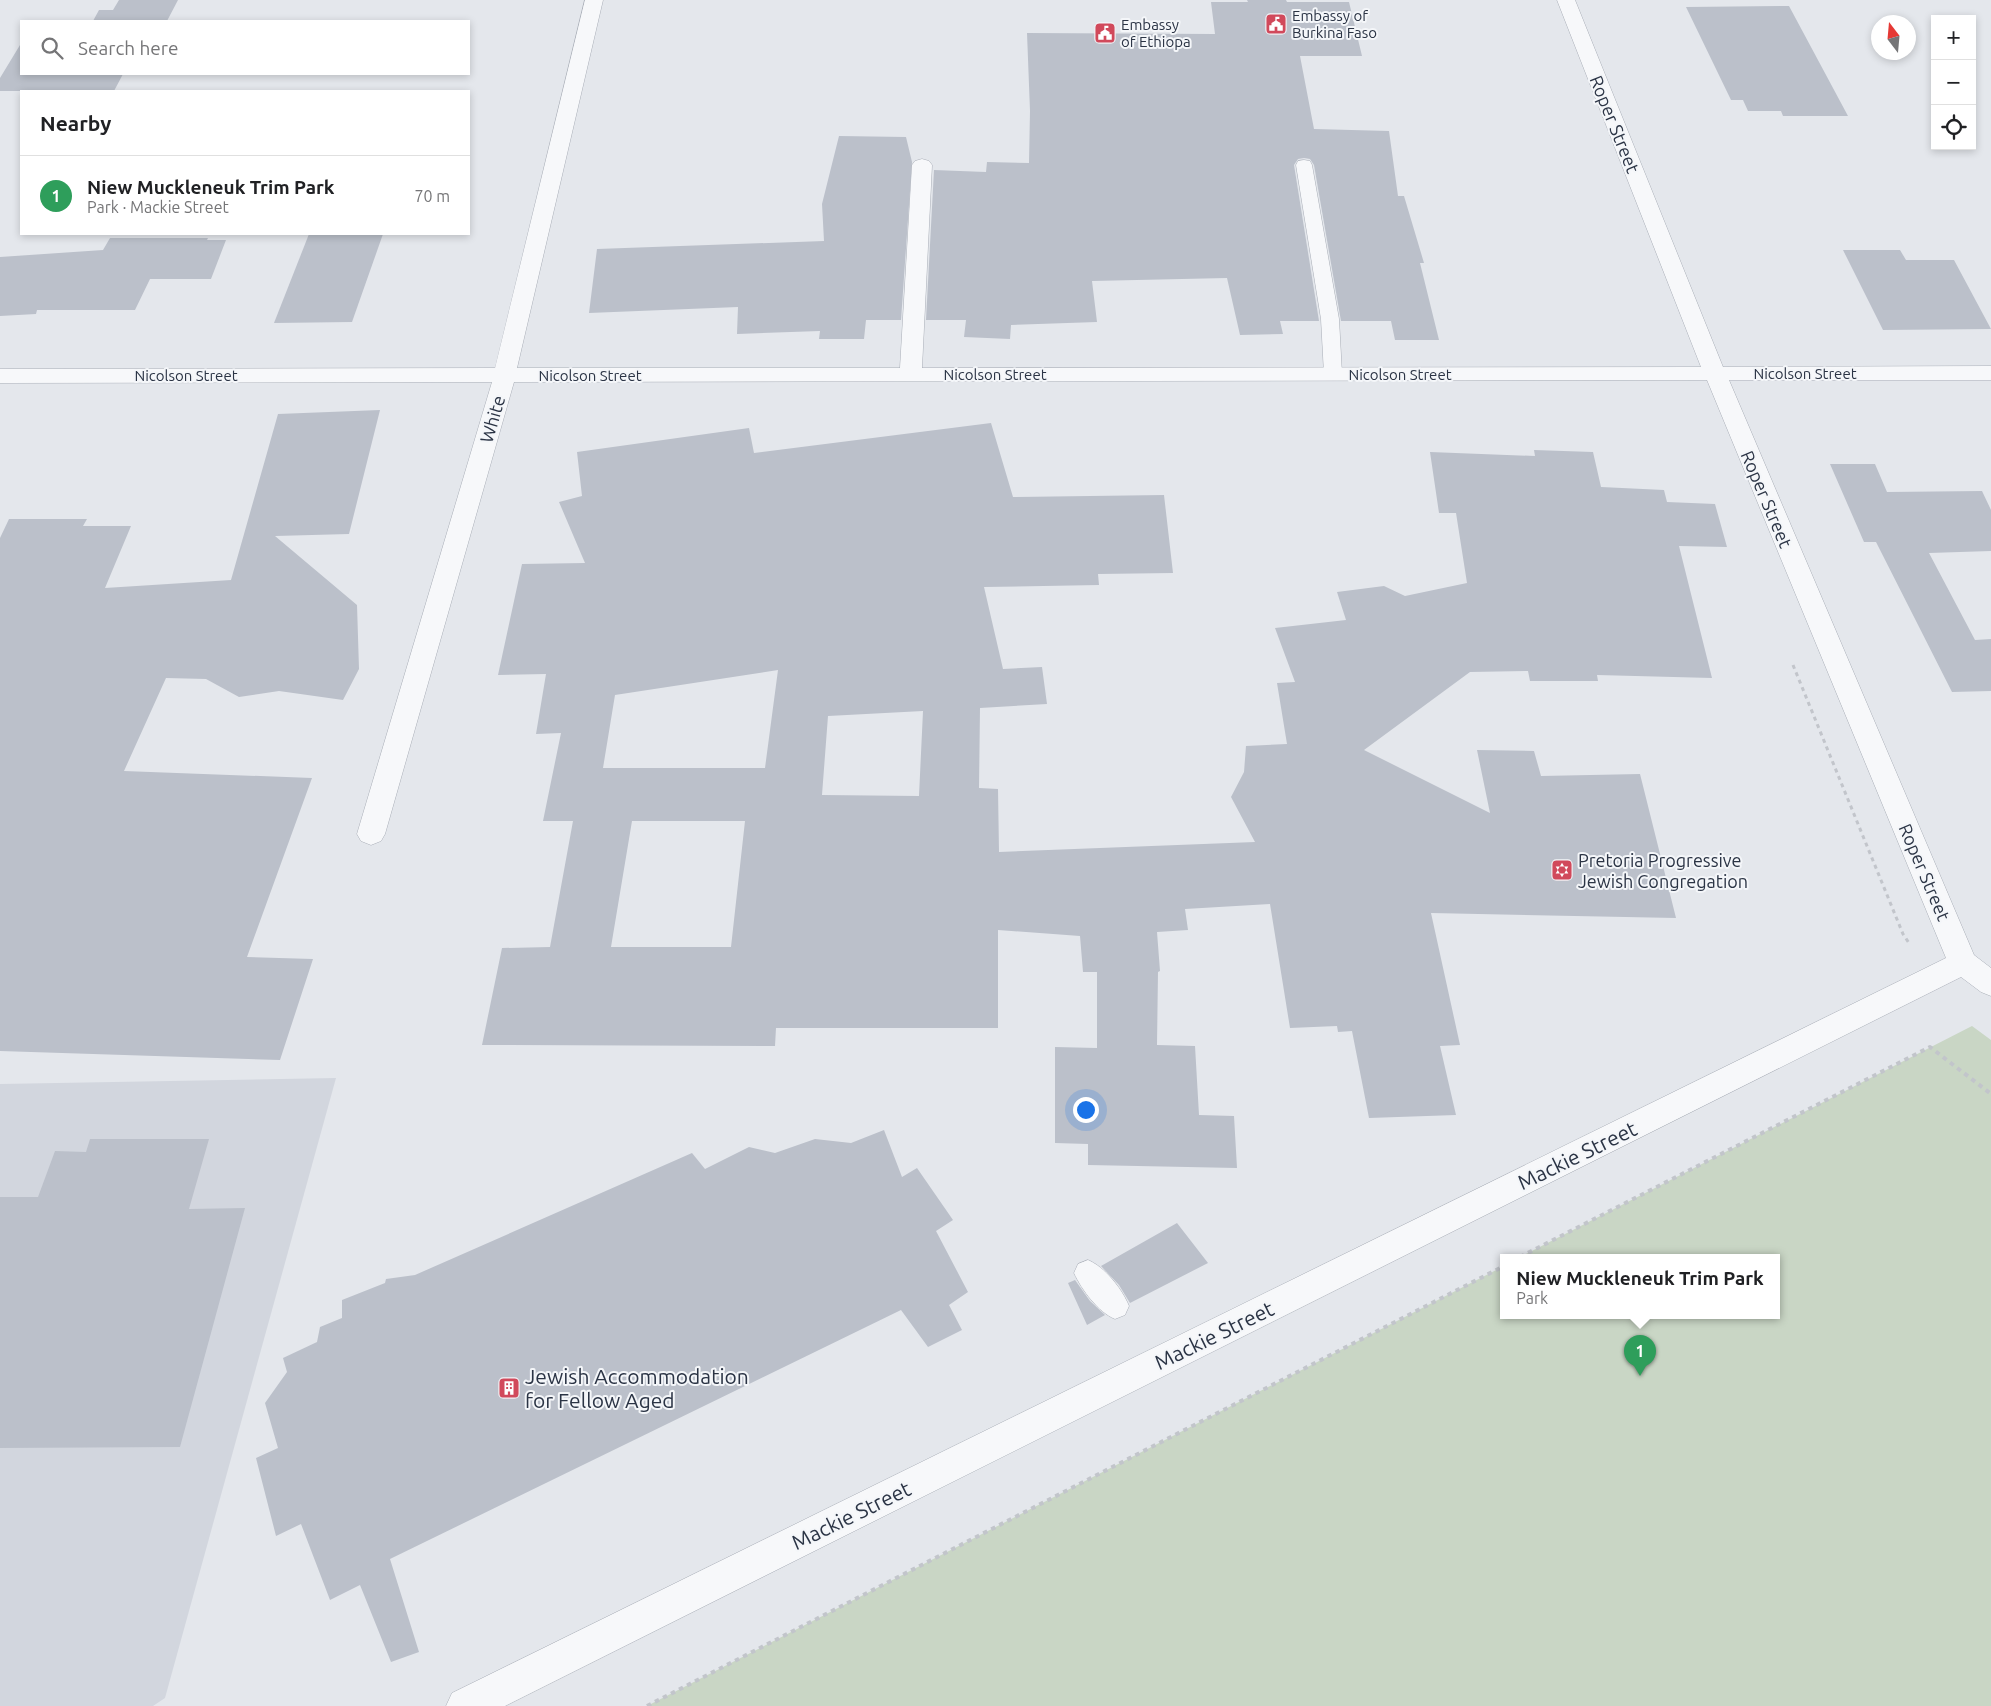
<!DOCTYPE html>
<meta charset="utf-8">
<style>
:root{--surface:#fff;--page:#f2f2f2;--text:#202124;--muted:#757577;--line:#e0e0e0;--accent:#d1495b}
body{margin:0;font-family:Ubuntu,sans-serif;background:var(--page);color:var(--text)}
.controls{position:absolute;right:15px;top:15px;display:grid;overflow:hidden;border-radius:0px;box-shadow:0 2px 8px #0003}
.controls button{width:45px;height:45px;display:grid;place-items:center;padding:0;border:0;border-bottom:1px solid var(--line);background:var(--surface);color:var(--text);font:25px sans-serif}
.compass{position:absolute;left:1871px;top:15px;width:45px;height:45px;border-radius:50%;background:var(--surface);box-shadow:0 2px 8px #0003;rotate:344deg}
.you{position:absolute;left:1085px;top:1109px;width:18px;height:18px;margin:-12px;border:4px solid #fff;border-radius:50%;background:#1a73e8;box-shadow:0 0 0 8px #1a73e833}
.badge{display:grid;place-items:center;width:32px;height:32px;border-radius:50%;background:var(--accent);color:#fff;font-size:16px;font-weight:700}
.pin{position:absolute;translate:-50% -41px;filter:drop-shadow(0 1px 2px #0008)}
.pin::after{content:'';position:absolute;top:26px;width:18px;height:15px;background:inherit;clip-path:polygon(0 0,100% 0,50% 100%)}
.popup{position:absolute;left:1500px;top:1254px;width:280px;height:65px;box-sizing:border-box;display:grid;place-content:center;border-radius:0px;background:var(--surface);filter:drop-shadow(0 1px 4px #0005);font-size:16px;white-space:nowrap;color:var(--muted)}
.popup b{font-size:19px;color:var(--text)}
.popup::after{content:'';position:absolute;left:50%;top:100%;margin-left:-10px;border:10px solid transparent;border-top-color:var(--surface)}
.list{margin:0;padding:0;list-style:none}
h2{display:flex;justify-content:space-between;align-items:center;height:65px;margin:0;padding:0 20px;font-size:21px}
h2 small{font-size:16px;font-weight:400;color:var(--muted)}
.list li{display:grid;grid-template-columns:32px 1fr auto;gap:15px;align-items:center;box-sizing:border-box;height:80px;padding:0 20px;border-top:1px solid var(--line)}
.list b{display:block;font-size:19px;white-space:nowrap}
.list p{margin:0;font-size:16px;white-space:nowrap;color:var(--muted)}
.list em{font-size:16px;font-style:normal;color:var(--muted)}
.icon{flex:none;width:28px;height:28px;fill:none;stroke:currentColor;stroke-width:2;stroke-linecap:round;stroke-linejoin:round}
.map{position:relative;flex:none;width:1991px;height:1706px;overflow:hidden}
.search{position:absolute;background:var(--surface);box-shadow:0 2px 8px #0003;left:20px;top:20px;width:450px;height:55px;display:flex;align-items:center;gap:12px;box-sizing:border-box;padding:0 18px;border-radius:0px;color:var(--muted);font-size:19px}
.panel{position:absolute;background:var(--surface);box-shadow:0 2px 8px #0003;left:20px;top:90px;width:450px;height:145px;border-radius:0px}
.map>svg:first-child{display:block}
.built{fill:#d2d6de}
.green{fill:#c9d6c5}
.building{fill:#bbc0ca;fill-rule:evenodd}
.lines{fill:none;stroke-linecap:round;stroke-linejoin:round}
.service-casing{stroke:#a9aeb7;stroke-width:1}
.minor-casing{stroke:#a9aeb7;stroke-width:1}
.path-far1{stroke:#c2c5cb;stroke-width:3;stroke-dasharray:4 4;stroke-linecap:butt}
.path{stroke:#c2c5cb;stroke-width:4;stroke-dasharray:4.5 4.5;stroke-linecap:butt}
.service{fill:#f7f8fa;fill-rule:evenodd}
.minor{fill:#f7f8fa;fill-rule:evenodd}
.labels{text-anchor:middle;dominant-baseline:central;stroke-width:4;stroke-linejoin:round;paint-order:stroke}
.far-poi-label{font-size:15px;fill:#2b3445;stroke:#f4f6f9;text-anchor:start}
.far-street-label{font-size:15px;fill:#2b3445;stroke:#f4f6f9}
.street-label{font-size:18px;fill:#2b3445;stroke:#f4f6f9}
.poi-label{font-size:18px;fill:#2b3445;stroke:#f4f6f9;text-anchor:start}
.near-street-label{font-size:21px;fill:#2b3445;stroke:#f4f6f9}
.near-poi-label{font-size:21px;fill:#2b3445;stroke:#f4f6f9;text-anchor:start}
</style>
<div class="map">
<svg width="1991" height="1706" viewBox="0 0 1991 1706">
<rect width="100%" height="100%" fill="#e4e7ec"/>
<polygon class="built" points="336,1078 165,1698 153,1706 0,1706 0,1084"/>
<polygon class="green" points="1972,1026 1991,1040 1991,1706 647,1706 1504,1266 1504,1315 1776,1315 1776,1257 1520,1257"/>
<g class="building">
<polygon points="119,0 178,0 167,21 93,21 99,10 113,10"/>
<polygon points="1247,0 1286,0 1287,2 1349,2 1362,56 1300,56 1314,129 1389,131 1398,196 1404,196 1424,263 1420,263 1439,340 1395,340 1391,321 1341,321 1314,165 1310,159 1304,158 1298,159 1294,165 1319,321 1280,321 1283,334 1240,335 1227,278 1092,281 1097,322 1011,325 1010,339 964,337 966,320 926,320 934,170 986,172 987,162 1029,163 1030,111 1027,33 1215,34 1211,2 1248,2"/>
<polygon points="1789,6 1848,116 1783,116 1781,111 1748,111 1743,100 1731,100 1686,7"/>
<polygon points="20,45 21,74 139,74 123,74 114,91 0,91 0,78"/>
<polygon points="839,136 906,137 912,162 901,320 866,320 864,339 819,339 820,331 737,334 738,307 589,313 597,249 824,241 822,204"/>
<polygon points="309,234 383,234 352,322 274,323"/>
<polygon points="110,238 208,238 207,240 226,240 211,279 150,279 135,310 37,310 36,314 0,316 0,257 103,250"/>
<polygon points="1843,250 1900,250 1906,260 1954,260 1991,329 1883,330"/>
<polygon points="380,410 349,534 275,536 357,605 359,669 343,700 279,691 239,697 206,679 166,678 124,771 312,778 247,957 313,959 280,1060 0,1051 0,538 9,519 87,519 83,526 131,526 105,588 231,580 278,414"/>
<path d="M991,423L1013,497L1164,495L1173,573L1098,574L1099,585L984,587L1003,669L1042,667L1047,704L980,708L979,788L998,789L999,852L1255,842L1231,797L1244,772L1246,746L1287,744L1277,683L1295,682L1275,628L1346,620L1337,592L1384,586L1405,596L1467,583L1456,513H1439L1430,452L1535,456L1534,450L1593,452L1601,487L1664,490L1667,502L1715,504L1727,547L1679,546L1712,678L1597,675L1598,681H1530L1528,671L1470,672L1364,750L1490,813L1477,750L1534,751L1541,776L1640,774L1676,918L1431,913L1460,1045L1440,1046L1456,1115L1369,1118L1352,1031L1338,1032L1337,1026L1290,1028L1270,904L1185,909L1188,930L1157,932L1160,971L1158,972L1157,1045L1195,1046L1199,1115L1234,1116L1237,1168L1088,1165V1144L1055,1143V1047L1097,1048V972H1083L1080,936L998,930V1028H776L775,1046L482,1045L502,948L550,947L573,821H543L561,733L536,734L546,674L498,675L522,564L585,563L559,502L582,496L577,452L749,428L754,453ZM778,670L765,768H603L615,695ZM923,711L919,796L822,795L828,716ZM632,821H745L731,947H611Z"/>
<polygon points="1830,464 1875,464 1887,492 1982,491 1991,510 1991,551 1929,553 1975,640 1991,639 1991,691 1952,692 1876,542 1864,542"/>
<polygon points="884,1130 902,1177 917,1168 953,1220 936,1231 968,1292 949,1305 962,1330 928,1347 901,1310 390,1559 419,1652 391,1662 360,1585 330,1600 301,1524 276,1536 256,1458 278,1448 265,1403 287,1372 283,1358 317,1342 320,1327 342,1318 342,1300 385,1283 386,1279 415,1275 692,1153 705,1169 749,1147 775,1153 815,1139 851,1143"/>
<polygon points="90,1139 209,1139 189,1209 245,1208 180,1447 0,1448 0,1197 38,1197 55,1151 86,1152"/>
<polygon points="1177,1223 1208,1263 1130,1303 1119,1285 1101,1266"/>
<polygon points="1075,1280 1090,1301 1105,1315 1087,1325 1068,1283"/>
</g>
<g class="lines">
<g class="service-casing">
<g id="service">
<polygon points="1304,160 1310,161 1312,165 1339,319 1342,374 1340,378 1333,380 1326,378 1324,374 1321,319 1296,165 1298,161"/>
<path d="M1088,1260C1105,1267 1122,1289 1129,1306L1125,1315L1115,1319C1098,1312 1082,1290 1074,1273L1078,1264Z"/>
</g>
</g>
<g class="minor-casing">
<polygon id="minor" points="585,0 603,0 517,368 900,368 912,165 915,161 922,159 929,161 932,165 922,368 1701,367 1557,0 1575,0 1723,367 1991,366 1991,380 1729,380 1974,955 1991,968 1991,996 1981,992 1961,977 505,1706 446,1706 452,1693 1946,958 1707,380 514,382 385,834 381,841 371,845 361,841 357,834 492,382 0,383 0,369 495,368"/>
</g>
<polyline class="path-far1" points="1793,665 1903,934 1909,943"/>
<g class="path">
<polyline points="1520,1257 1930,1047 1991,1094"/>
<polyline points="647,1706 1504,1266"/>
</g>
<use href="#service" class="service"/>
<use href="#minor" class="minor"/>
</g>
<defs>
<g id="civic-square" transform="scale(1.125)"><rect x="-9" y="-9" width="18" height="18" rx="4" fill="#d1495b" stroke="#f4f6f9"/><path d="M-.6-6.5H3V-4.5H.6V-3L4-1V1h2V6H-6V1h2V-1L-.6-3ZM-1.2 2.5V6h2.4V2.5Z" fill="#fff"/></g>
<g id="synagogue-square" transform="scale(1.125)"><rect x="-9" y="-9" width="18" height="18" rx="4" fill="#d1495b" stroke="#f4f6f9"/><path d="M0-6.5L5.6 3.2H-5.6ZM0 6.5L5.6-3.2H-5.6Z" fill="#fff"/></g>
<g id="building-square" transform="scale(1.125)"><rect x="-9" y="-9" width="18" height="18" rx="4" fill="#d1495b" stroke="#f4f6f9"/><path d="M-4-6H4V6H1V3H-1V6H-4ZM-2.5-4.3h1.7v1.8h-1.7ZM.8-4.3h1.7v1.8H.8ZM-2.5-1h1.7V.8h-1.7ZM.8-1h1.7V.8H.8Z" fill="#fff"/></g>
</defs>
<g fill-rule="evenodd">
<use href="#civic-square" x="1276" y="24"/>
<use href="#civic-square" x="1105" y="33"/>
<use href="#synagogue-square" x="1562" y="870"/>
<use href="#building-square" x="509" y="1388"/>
</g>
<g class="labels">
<g class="far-poi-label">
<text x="1292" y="15">Embassy of<tspan x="1292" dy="17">Burkina Faso</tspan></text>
<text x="1121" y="24">Embassy<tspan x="1121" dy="17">of Ethiopa</tspan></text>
</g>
<g class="far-street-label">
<text x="1805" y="373">Nicolson Street</text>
<text x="995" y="374">Nicolson Street</text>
<text x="1400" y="374">Nicolson Street</text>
<text x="186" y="375">Nicolson Street</text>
<text x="590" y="375">Nicolson Street</text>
</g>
<g class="street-label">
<text transform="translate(1615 124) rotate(68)">Roper Street</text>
<text transform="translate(492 419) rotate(-74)">White</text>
<text transform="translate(1767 499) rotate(67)">Roper Street</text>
<text transform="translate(1925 872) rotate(67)">Roper Street</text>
</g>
<g class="poi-label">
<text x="1578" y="860">Pretoria Progressive<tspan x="1578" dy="21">Jewish Congregation</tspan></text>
</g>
<g class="near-street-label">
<text transform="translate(1577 1155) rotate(-26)">Mackie Street</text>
<text transform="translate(1214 1335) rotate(-26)">Mackie Street</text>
<text transform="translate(851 1515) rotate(-26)">Mackie Street</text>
</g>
<g class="near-poi-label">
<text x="525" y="1376">Jewish Accommodation<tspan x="525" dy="24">for Fellow Aged</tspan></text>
</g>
</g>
</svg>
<div class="controls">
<button>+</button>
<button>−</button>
<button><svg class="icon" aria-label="locate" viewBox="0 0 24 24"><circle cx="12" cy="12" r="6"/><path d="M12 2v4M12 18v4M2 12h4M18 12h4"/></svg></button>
</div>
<svg class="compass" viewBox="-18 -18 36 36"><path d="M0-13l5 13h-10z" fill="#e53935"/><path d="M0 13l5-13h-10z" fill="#757577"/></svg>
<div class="you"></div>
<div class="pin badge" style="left:1640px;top:1376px;background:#2e9e5b">1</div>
<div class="popup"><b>Niew Muckleneuk Trim Park</b>Park</div>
<div class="search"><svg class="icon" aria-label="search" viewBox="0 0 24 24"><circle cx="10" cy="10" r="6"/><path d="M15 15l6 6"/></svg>Search here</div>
<section class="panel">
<h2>Nearby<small></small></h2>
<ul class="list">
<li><span class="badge" style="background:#2e9e5b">1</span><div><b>Niew Muckleneuk Trim Park</b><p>Park · Mackie Street</p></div><em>70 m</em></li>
</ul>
</section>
</div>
